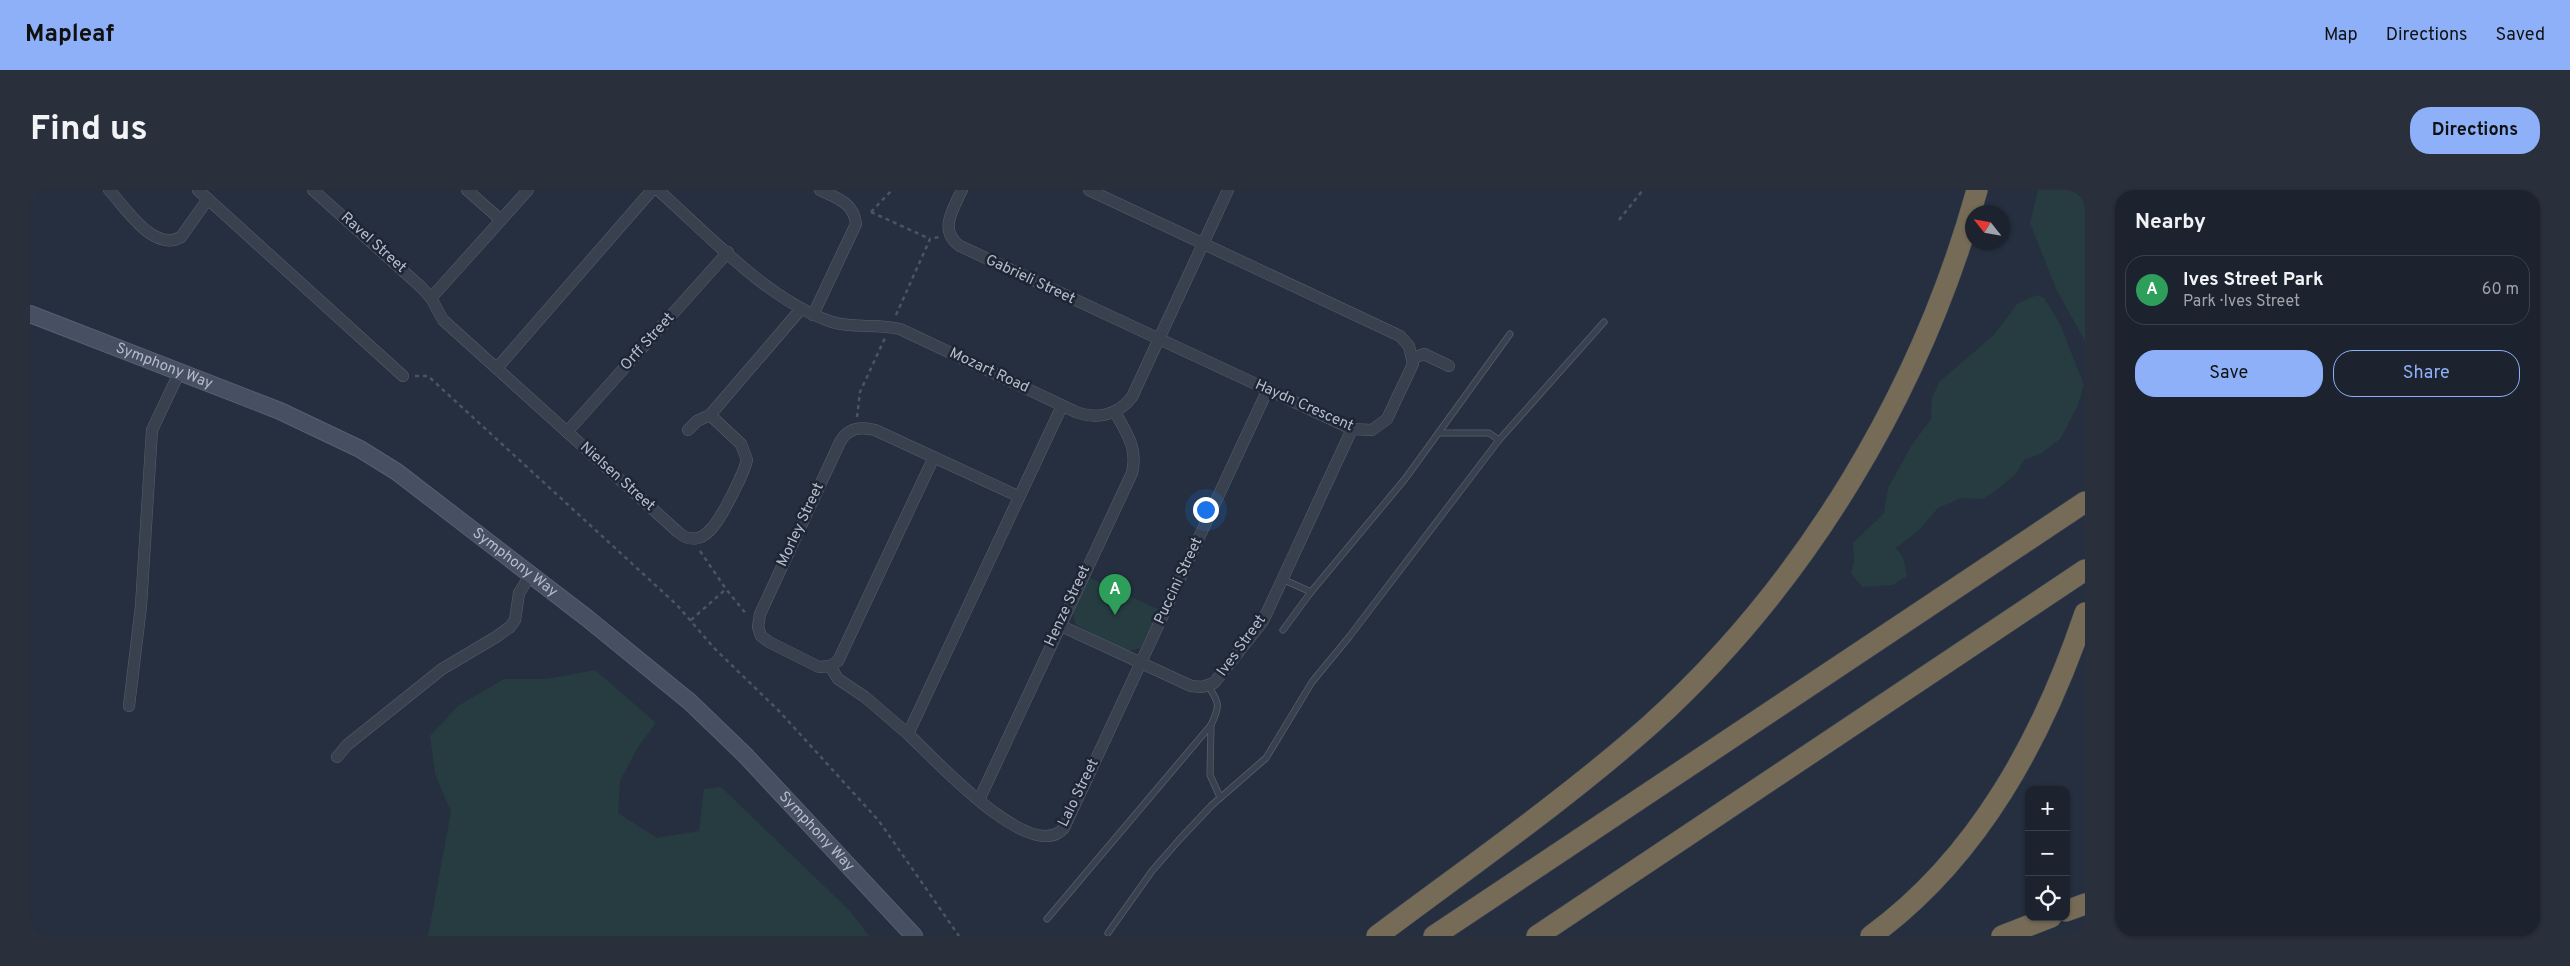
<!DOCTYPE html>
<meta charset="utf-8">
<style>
:root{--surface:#1c232f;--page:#292f3b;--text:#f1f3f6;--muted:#a0a4aa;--line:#3a404b;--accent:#8db0f8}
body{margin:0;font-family:Overpass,sans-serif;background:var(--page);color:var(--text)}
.controls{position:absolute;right:15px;bottom:15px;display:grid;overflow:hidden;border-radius:10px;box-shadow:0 1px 4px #0004}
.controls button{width:45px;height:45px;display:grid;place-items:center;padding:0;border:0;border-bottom:1px solid var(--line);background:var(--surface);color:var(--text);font:25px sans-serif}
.compass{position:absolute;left:1935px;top:15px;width:45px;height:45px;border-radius:50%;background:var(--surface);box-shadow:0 1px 4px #0004;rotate:301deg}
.you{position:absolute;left:1175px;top:319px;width:18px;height:18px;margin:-12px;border:4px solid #fff;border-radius:50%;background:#1a73e8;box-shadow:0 0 0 8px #1a73e833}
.badge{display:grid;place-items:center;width:32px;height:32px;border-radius:50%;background:var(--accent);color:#fff;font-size:16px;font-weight:700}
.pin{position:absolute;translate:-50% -41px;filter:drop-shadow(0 1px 2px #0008)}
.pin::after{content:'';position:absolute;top:26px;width:18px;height:15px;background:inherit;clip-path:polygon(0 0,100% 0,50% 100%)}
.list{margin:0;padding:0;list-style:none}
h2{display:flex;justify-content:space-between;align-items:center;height:65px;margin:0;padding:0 20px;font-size:21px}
h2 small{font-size:16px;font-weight:400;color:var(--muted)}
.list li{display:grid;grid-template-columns:32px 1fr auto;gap:15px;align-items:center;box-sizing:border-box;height:70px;margin:0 10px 10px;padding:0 10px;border:1px solid var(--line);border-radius:20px}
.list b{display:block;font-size:19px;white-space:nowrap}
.list p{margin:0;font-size:16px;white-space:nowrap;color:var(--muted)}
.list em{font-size:16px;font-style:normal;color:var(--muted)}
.actions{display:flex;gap:10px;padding:15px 20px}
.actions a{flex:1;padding:11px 0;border:1px solid var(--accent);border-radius:20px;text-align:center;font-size:18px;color:var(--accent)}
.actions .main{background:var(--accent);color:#111}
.icon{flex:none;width:28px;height:28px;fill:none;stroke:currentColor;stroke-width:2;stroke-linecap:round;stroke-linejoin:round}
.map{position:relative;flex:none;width:2055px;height:746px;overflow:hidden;border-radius:20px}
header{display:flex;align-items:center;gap:30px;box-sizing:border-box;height:70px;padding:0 25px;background:var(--accent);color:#111}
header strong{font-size:24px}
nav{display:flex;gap:28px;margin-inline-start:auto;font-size:18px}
.intro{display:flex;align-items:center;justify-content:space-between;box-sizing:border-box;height:120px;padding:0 30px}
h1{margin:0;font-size:35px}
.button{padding:12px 22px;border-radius:20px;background:var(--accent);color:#111;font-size:18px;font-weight:700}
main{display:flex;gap:30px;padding:0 30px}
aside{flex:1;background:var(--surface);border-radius:20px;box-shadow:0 1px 4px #0004}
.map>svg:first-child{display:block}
.green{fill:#273c40}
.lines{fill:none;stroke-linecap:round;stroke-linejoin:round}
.lane-casing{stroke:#575f6d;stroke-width:7}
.street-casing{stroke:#575f6d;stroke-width:12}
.secondary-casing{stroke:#575f6d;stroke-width:18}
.highway-casing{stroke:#444c5a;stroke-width:22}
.path{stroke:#45595d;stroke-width:2.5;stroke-dasharray:4 4;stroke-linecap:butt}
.lane{stroke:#39414f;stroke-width:5.5}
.street{stroke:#39414f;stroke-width:11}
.secondary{stroke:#475062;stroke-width:16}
.highway{stroke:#756b56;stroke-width:21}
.labels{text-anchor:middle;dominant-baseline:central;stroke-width:5;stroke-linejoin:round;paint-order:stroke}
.street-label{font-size:15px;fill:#b6bcca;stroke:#1e2635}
</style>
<header>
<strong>Mapleaf</strong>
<nav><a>Map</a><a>Directions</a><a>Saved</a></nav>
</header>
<div class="intro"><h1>Find us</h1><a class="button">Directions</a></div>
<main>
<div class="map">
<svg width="2055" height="746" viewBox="0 0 2055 746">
<rect width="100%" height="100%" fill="#252f3f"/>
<g class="green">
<polygon points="2008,0 2055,0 2055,151 2027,101 2000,33"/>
<polygon points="2007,105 2014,108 2030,134 2054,195 2047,217 2031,248 2012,263 1994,270 1986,284 1961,304 1952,309 1932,308 1908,318 1887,342 1866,358 1873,367 1877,386 1863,395 1832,397 1821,383 1824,371 1823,353 1854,323 1858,298 1882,255 1901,229 1902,208 1909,192 1964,145 1987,114"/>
<polygon points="1058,387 1130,420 1110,458 1099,461 1094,460 1046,435 1042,423"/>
<polygon points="565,480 626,533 608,557 590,591 588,623 627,648 669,641 674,599 691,597 820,721 839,746 398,746 421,622 405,584 400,546 428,516 474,489 517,489"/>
</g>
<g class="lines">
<g class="lane-casing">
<g id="lane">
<polyline points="1409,243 1459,243 1469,250"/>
<polyline points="1252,389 1281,402"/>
<polyline points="1253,440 1281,402 1375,289 1480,144"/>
<polyline points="1181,535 1180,585 1190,607"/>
<path d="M1017,729L1181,535C1190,516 1190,513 1178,496"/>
<polyline points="1078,743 1122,681 1149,650 1182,615 1236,568 1282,492 1319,447 1469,250 1574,132"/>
</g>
</g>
<g class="street-casing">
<g id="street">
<path d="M79,0C96,18 124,63 151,47L178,9"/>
<polyline points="168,0 373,186"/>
<path d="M283,0L391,97L401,108L413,130L648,342C675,365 693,322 703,303C708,293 714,282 717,270L711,254L680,225L771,119"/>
<polyline points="437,0 471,30"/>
<path d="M628,0C679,45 737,110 802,132C825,139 847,133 870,139L1046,222C1067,230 1088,225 1102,207L1198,0"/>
<path d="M932,0C923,19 908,41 930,56L1322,239L1342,240L1357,229L1383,174L1379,156L1370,146L1059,0"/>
<polyline points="401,108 498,0"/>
<path d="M783,125L826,34C824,13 807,8 790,0"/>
<polyline points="1383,168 1394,164 1419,176"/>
<polyline points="467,178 622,0"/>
<path d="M1032,216L878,544C903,567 1001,676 1034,638L1238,199"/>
<polyline points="658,240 667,231 680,225"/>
<polyline points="537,242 698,62"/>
<path d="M904,267L808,471L800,476L789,477L739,452L731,446L728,437L730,424L810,252C818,238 830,236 845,240L988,306"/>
<polyline points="1029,435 1161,496 1172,497 1184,493 1233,431 1322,239"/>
<polyline points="800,476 808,489 835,507 878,544"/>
<polyline points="99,516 111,416 122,240 150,181"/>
<polyline points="307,567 317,555 412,479 466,447 480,437 485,430 489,403 501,384"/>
<path d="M949,610L1102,283C1108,258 1097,244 1085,222"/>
</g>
</g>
<g class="secondary-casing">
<g id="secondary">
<path id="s1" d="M0,124L250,221L330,259L367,282L557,428L660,512L715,565L884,746"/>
</g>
</g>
<g class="highway-casing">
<g id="highway">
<polyline points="2036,721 2055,714"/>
<path d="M1347,746C1439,677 1534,611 1620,535C1776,394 1891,202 1947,0"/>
<polyline points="1404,746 2055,312"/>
<polyline points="1507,746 2055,380"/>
<path d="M1841,746C1949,667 2013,547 2055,423"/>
<polyline points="1972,746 2021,727"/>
</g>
</g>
<g class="path">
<polyline points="841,22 900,49"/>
<polyline points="841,22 862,0"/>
<polyline points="1589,30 1613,0"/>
<polyline points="866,125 900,49 909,47"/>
<polyline points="385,186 398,186 647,415 684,458 750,522 849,631 929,746"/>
<polyline points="827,227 830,202 855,148"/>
<polyline points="670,361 696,399 717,425"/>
<polyline points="661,430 696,399"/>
</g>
<use href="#lane" class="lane"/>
<use href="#street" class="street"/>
<use href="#secondary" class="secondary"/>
<use href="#highway" class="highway"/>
</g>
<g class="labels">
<g class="street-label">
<text transform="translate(343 53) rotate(42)">Ravel Street</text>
<text transform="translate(1000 90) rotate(25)">Gabrieli Street</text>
<text transform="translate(618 152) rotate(-48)">Orff Street</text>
<text stroke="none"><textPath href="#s1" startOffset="144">Symphony Way</textPath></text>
<text transform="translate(959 181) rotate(25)">Mozart Road</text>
<text transform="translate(1274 216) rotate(24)">Haydn Crescent</text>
<text transform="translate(587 287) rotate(42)">Nielsen Street</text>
<text transform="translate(771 335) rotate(-65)">Morley Street</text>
<text stroke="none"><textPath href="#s1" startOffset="549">Symphony Way</textPath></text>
<text transform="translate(1149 391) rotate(-65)">Puccini Street</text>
<text transform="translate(1038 416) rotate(-65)">Henze Street</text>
<text transform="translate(1212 456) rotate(-54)">Ives Street</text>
<text transform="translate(1049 603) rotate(-64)">Lalo Street</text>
<text stroke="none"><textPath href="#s1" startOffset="954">Symphony Way</textPath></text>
</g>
</g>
</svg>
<div class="controls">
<button>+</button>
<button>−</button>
<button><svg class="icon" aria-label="locate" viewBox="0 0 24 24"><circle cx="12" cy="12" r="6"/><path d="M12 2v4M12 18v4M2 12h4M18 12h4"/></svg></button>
</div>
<svg class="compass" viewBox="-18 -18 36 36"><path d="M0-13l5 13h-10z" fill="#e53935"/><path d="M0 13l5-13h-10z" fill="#a0a4aa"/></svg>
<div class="you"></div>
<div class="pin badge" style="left:1085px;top:425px;background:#2e9e5b">A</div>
</div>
<aside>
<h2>Nearby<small></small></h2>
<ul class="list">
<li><span class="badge" style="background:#2e9e5b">A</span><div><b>Ives Street Park</b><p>Park · Ives Street</p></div><em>60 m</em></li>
</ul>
<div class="actions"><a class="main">Save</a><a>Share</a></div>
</aside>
</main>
